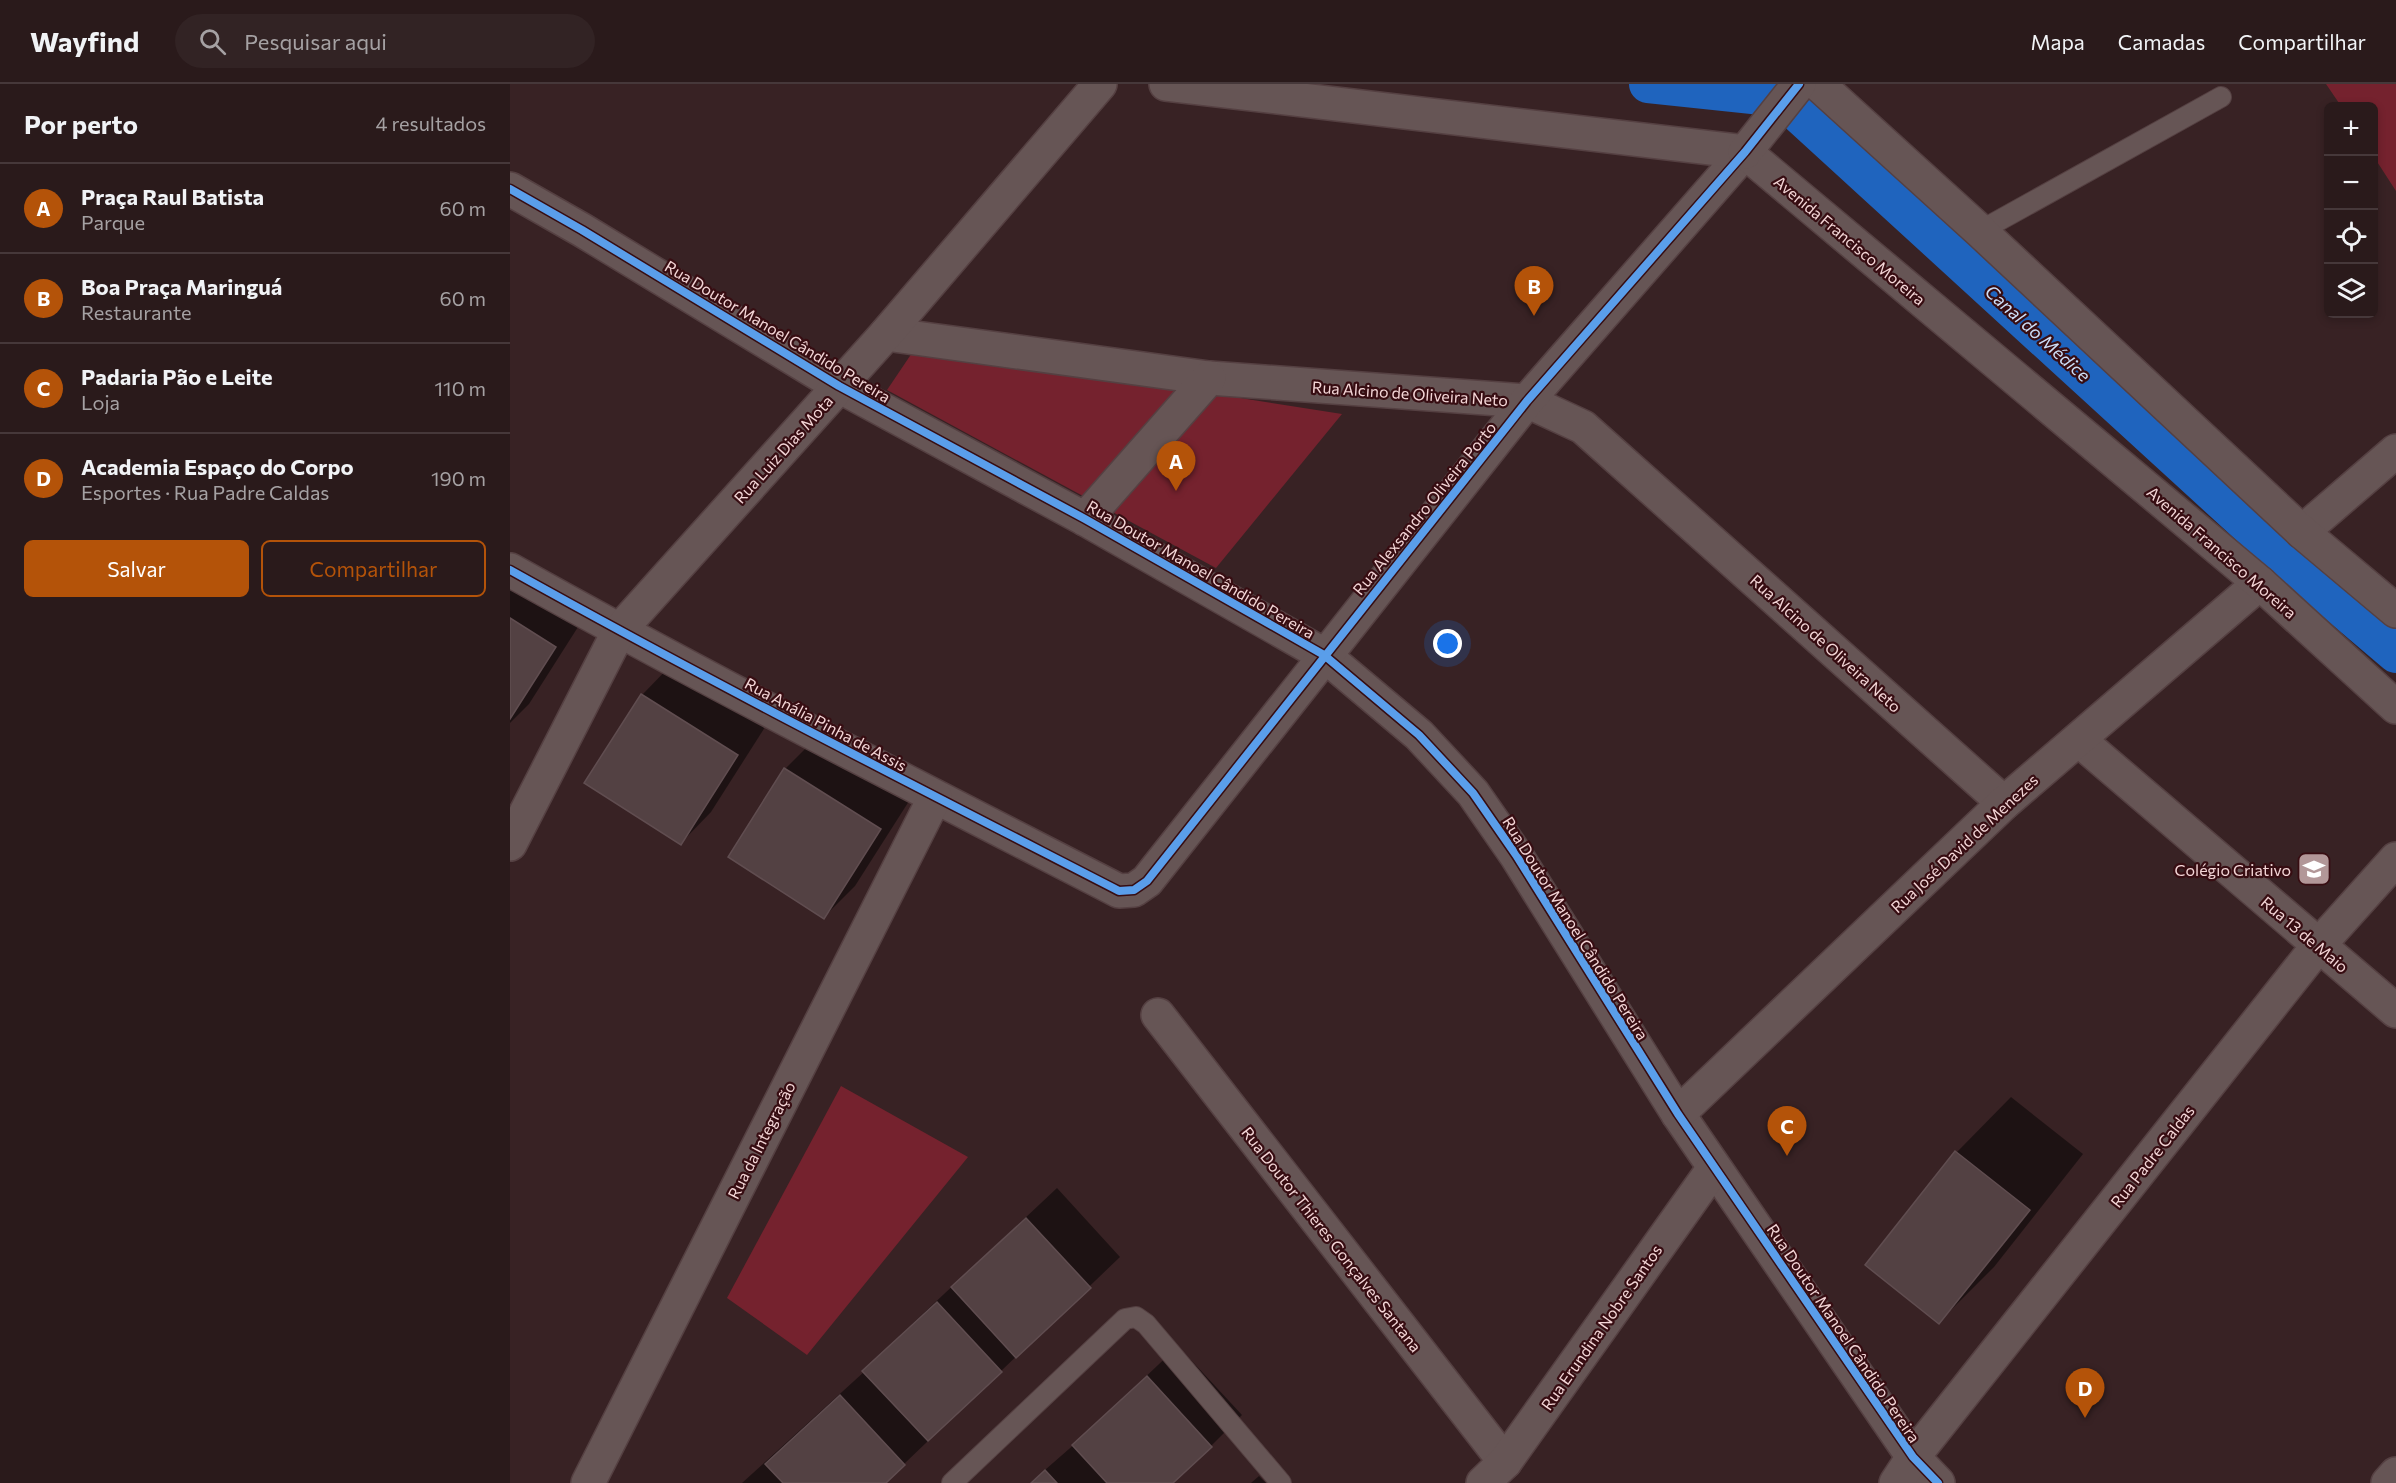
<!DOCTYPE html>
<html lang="pt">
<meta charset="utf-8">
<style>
:root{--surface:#2a1a1b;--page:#322324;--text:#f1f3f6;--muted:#a5a1a3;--line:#46383a;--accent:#b45309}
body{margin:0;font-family:Commissioner,sans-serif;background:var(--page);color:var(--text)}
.controls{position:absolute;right:18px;top:18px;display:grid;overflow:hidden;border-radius:9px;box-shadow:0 3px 9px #0003}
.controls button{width:54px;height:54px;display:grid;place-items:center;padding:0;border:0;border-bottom:2px solid var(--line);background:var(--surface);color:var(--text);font:30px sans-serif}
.you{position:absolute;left:938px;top:560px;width:21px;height:21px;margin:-15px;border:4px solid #fff;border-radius:50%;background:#1a73e8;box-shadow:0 0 0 9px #1a73e833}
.badge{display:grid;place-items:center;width:39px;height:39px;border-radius:50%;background:var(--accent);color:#fff;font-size:20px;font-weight:700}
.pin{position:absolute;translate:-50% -50px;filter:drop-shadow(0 2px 3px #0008)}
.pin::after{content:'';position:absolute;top:32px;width:21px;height:18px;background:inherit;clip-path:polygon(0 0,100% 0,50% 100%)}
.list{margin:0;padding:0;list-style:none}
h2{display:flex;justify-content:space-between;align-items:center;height:78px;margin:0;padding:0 24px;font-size:26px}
h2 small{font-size:20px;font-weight:400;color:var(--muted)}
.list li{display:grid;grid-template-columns:39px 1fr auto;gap:18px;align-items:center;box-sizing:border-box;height:90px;padding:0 24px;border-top:2px solid var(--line)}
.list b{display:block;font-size:22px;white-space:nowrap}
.list p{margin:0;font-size:20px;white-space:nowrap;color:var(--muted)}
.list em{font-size:20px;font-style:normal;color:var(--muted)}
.actions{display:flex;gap:12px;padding:18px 24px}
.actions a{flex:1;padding:14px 0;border:2px solid var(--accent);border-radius:9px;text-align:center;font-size:21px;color:var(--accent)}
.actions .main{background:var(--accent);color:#fff}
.icon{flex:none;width:33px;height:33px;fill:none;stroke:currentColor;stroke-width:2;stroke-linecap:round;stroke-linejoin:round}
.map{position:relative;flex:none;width:1886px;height:1399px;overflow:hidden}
header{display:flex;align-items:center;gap:36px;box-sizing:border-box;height:84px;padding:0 30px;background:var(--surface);border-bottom:2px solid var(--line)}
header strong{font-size:28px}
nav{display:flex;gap:33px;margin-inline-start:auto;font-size:21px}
.search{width:420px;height:54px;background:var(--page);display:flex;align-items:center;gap:15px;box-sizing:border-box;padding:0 21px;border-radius:33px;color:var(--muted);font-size:22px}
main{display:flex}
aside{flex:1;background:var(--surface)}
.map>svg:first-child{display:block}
.green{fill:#75222e}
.shadow{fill:#0007}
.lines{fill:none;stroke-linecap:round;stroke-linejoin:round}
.canal{stroke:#1f64be;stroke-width:38}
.building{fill:#534143;stroke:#604d50;stroke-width:1.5}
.service-casing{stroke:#554042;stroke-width:22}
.minor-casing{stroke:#554042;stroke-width:36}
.tertiary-casing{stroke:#554042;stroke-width:36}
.service{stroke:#655;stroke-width:20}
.minor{stroke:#655;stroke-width:33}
.tertiary{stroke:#655;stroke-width:33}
.cycleway-casing{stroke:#370d12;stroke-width:11}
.cycleway{stroke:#5a9eea;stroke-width:8}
.labels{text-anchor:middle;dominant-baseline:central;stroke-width:4.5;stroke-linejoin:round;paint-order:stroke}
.street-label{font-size:16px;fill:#f4d6d7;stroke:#370d12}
.poi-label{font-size:16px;fill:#f4d6d7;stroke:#370d12;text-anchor:end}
.water-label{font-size:18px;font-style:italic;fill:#ccdef8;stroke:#370d12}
</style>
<header>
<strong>Wayfind</strong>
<div class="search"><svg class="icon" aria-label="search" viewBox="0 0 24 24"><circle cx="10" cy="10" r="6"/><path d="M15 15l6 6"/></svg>Pesquisar aqui</div>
<nav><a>Mapa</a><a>Camadas</a><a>Compartilhar</a></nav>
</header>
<main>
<aside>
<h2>Por perto<small>4 resultados</small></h2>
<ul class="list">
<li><span class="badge">A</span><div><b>Praça Raul Batista</b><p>Parque</p></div><em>60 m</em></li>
<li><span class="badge">B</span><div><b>Boa Praça Maringuá</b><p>Restaurante</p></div><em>60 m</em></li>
<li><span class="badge">C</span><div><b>Padaria Pão e Leite</b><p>Loja</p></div><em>110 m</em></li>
<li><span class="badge">D</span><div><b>Academia Espaço do Corpo</b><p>Esportes · Rua Padre Caldas</p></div><em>190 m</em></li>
</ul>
<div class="actions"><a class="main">Salvar</a><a>Compartilhar</a></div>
</aside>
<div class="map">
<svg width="1886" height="1399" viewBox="0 0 1886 1399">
<rect width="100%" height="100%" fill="#382224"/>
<g class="green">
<polygon points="1816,0 1886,0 1886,107 1864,73 1864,22 1831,22"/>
<polygon points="406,263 832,330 706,484 377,306"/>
<polygon points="331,1002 458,1073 297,1271 217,1214"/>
</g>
<g class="shadow">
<polygon points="0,485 75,532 19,620 0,639"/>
<polygon points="162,580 257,640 201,728 171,759 132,611"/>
<polygon points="306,654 401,714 345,802 314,833 220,773 276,684"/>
<polygon points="1501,1013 1573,1070 1484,1183 1429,1238 1357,1181 1447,1068"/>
<polygon points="547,1104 610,1173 394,1380 374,1399 232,1399 355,1287 385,1256"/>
<polygon points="668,1262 732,1331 701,1362 661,1399 520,1399 567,1358"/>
<polygon points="749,1392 756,1399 741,1399"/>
</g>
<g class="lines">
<polyline class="canal" points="1138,0 1271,14 1786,485 1886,570"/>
</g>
<g class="building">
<polygon points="0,534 46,563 0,635"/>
<polygon points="131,610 228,671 171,761 74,699"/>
<polygon points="274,684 371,745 314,835 218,773"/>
<polygon points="1445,1067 1520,1126 1429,1240 1355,1181"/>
<polygon points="516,1134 581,1204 506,1274 441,1203"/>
<polygon points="427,1218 492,1288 418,1357 352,1287"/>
<polygon points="637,1292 702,1363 663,1399 597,1399 562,1361"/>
<polygon points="330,1311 395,1381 376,1399 273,1399 255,1380"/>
<polygon points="535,1386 547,1399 521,1399"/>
</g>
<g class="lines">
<g class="service-casing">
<g id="service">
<polyline points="1470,147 1711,13"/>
<polyline points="442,1399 615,1235 626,1233 636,1240 771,1399"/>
</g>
</g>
<g class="minor-casing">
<g id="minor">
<polyline points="0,105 72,146 329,302 575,435 814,571 909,651 963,709 1006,771 1168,1030 1403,1373 1428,1399"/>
<polyline points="376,250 699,294 1017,317 1073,343 1494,719"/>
<polyline points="575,435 699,294"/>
<polyline points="1792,448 1886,367"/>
<path d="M0,486C200,598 405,702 609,807L624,806L637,797L1017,317L1235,68"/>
<polyline points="1569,656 1886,927"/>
<polyline points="0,760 109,547 376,250 590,0"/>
<polyline points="648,931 995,1378"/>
<polyline points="1168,1030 1494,719 1750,499"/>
<polyline points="78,1399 425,713"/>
<polyline points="973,1399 995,1378 1204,1084"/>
<polyline points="1386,1399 1403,1373 1808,862 1886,775"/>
<polyline points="1878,1399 1886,1390"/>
</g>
</g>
<g class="tertiary-casing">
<g id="tertiary">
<polyline points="656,0 1235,68 1750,499 1886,623"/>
<polyline points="1308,0 1470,147 1792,448 1886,527"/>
<polyline points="1235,68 1289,0"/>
</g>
</g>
<use href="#service" class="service"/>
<use href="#minor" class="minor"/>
<use href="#tertiary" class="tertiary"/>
<g class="cycleway-casing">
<g id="cycleway">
<polyline points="0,105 72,146 329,302 575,435 814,571 909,651 963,709 1006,771 1168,1030 1403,1373 1428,1399"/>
<path d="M0,486C200,598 405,702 609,807L624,806L637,797L1017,317L1235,68L1289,0"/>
</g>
</g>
<use href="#cycleway" class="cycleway"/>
</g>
<defs>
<g id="school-square" transform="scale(1.725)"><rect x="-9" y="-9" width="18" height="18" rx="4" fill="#b29798" stroke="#370d12"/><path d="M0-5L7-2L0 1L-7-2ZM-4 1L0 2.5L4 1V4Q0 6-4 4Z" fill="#fff"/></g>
</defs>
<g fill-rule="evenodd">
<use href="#school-square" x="1804" y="785"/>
</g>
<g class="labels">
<g class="street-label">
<text transform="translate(1340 156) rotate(40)">Avenida Francisco Moreira</text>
<text transform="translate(268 247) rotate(31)">Rua Doutor Manoel Cândido Pereira</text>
<text transform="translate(900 309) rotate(4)">Rua Alcino de Oliveira Neto</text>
<text transform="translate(273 365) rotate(-48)">Rua Luiz Dias Mota</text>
<text transform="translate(914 424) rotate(-51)">Rua Alexsandro Oliveira Porto</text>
<text transform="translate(1712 468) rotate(41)">Avenida Francisco Moreira</text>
<text transform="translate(691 485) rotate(30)">Rua Doutor Manoel Cândido Pereira</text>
<text transform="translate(1316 559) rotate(42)">Rua Alcino de Oliveira Neto</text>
<text transform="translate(316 640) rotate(28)">Rua Anália Pinha de Assis</text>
<text transform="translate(1454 759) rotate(-43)">Rua José David de Menezes</text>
<text transform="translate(1066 844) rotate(58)">Rua Doutor Manoel Cândido Pereira</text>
<text transform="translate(1795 850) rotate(40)">Rua 13 de Maio</text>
<text transform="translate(251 1056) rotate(-63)">Rua da Integração</text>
<text transform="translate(1642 1072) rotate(-52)">Rua Padre Caldas</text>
<text transform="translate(822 1155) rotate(52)">Rua Doutor Thieres Gonçalves Santana</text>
<text transform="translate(1091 1243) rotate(-55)">Rua Erundina Nobre Santos</text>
<text transform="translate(1334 1249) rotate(56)">Rua Doutor Manoel Cândido Pereira</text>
</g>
<g class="poi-label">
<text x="1781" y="785">Colégio Criativo</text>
</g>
<g class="water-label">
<text transform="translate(1528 249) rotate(42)">Canal do Médice</text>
</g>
</g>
</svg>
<div class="controls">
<button>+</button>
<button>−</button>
<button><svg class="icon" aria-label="locate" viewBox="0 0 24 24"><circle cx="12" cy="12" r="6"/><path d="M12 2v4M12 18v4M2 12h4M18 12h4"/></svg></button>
<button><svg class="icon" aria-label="layers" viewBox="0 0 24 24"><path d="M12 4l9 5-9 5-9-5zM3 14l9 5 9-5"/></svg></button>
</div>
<div class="you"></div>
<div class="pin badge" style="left:666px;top:407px">A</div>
<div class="pin badge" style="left:1024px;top:232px">B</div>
<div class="pin badge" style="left:1277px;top:1072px">C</div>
<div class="pin badge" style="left:1575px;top:1334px">D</div>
</div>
</main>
